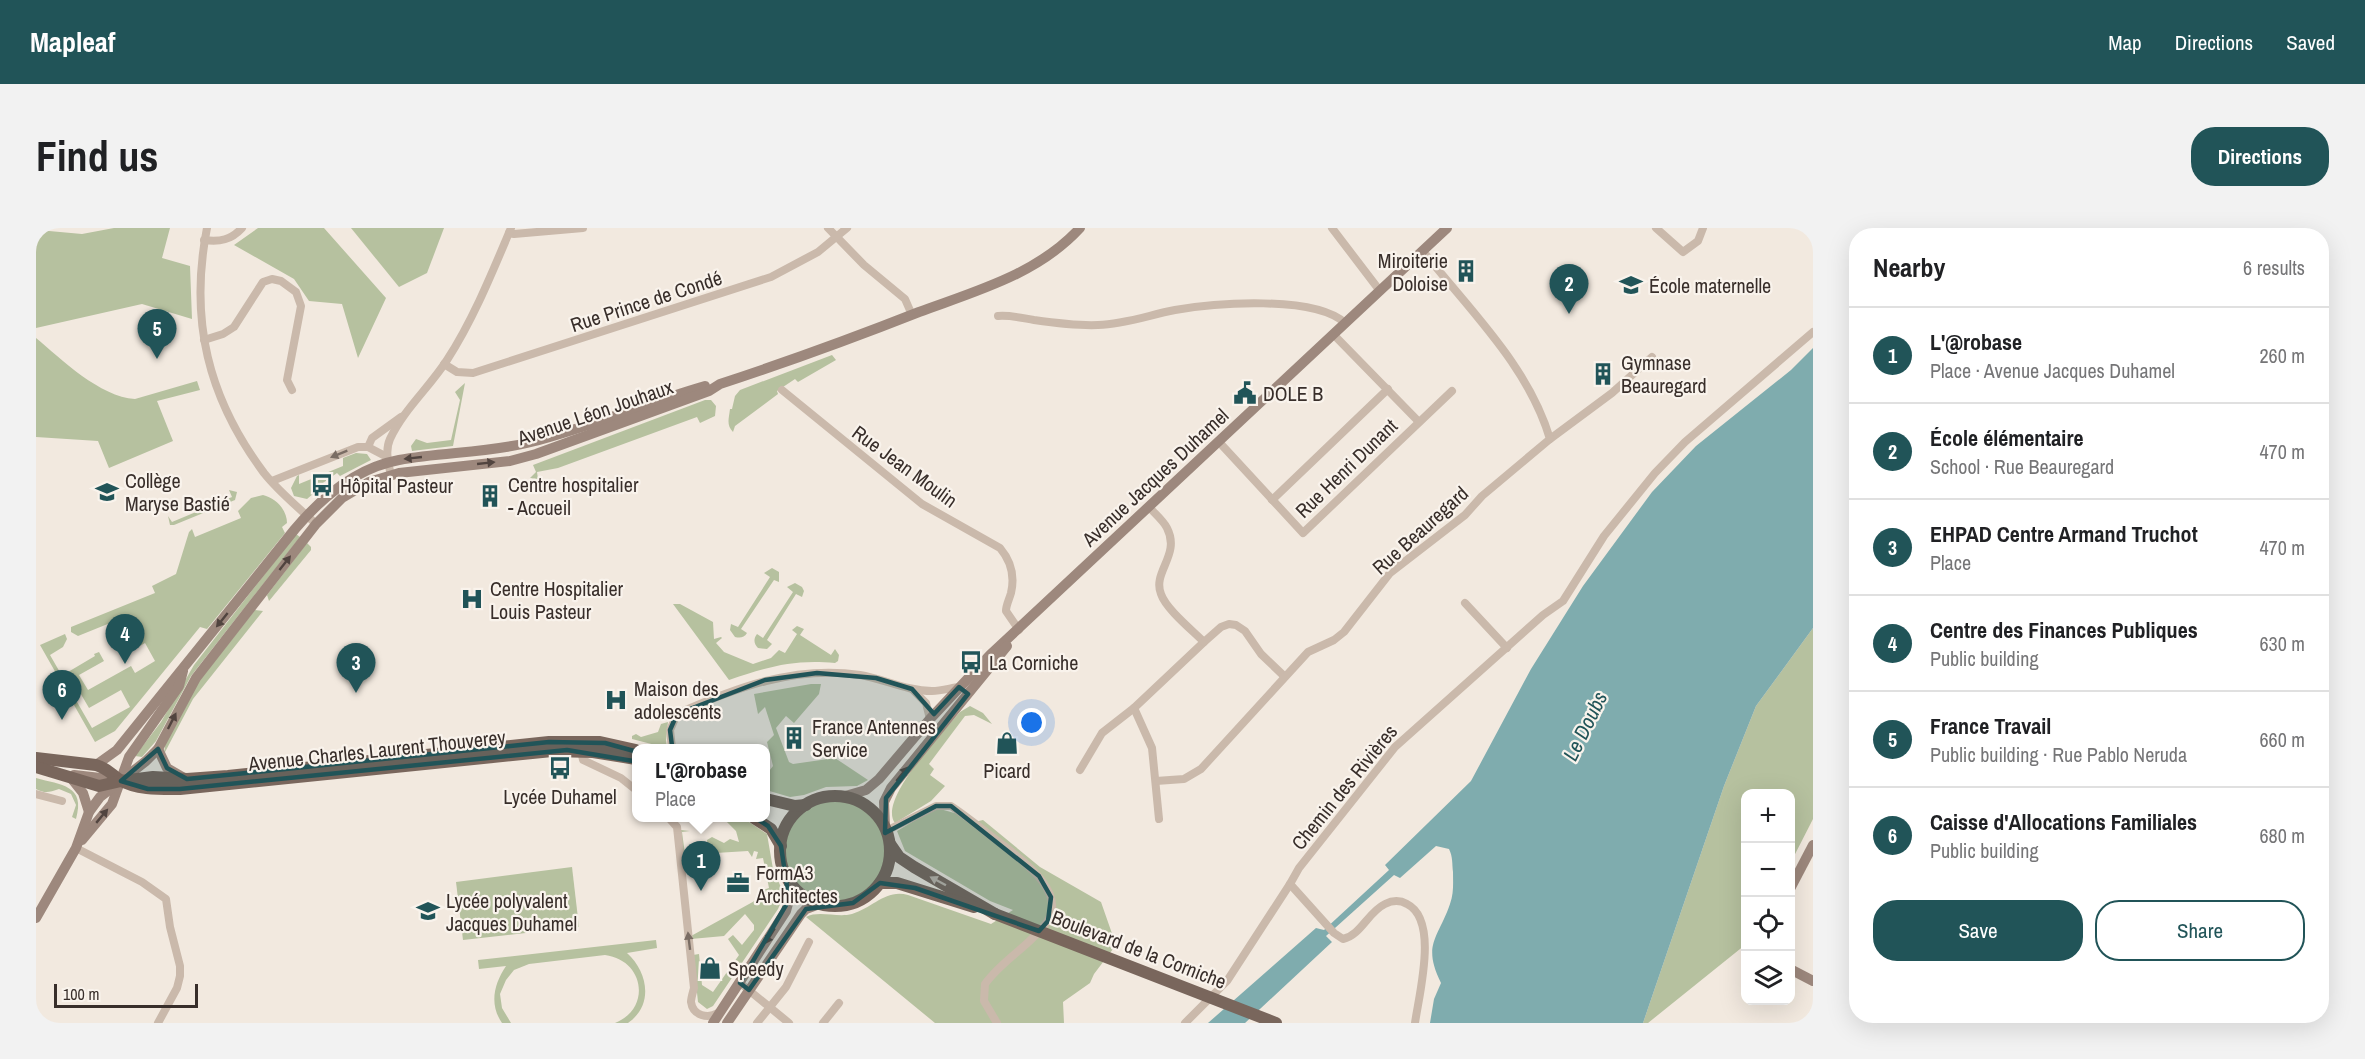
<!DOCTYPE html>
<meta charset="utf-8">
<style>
:root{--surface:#fff;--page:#f2f2f2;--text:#202124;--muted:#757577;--line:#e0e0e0;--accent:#215458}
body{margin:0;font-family:"Archivo Narrow",sans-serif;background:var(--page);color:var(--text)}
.controls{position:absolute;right:18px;bottom:18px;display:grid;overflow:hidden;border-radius:12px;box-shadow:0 6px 24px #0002}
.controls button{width:54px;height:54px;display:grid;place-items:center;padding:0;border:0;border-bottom:2px solid var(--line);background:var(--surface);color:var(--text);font:30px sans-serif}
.scale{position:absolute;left:18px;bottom:15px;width:144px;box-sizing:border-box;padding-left:6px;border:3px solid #382e2a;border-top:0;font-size:16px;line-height:21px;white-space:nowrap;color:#382e2a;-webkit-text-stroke:4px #f9f3ec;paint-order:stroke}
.you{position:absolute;left:996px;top:495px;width:21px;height:21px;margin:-15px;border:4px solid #fff;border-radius:50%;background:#1a73e8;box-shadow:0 0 0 9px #1a73e833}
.badge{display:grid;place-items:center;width:39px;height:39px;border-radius:50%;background:var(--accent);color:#fff;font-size:20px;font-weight:700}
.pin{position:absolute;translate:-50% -50px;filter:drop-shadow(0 2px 3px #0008)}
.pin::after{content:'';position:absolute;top:32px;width:21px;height:18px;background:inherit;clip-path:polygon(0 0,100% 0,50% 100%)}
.popup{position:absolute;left:596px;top:516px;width:138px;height:78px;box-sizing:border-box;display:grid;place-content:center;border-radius:12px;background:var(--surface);filter:drop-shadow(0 2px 4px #0005);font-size:20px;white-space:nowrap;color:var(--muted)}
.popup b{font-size:22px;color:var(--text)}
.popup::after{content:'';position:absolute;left:50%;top:100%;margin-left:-12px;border:12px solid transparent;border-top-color:var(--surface)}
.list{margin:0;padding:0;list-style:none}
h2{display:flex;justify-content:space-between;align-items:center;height:78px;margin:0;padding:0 24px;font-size:26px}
h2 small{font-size:20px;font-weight:400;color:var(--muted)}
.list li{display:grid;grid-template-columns:39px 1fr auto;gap:18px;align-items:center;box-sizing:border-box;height:96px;padding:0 24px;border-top:2px solid var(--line)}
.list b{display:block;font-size:22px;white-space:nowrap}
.list p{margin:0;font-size:20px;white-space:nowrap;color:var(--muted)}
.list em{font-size:20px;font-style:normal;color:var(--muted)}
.actions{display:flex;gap:12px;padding:18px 24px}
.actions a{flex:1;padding:14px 0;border:2px solid var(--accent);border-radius:24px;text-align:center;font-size:21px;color:var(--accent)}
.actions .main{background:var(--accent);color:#fff}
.icon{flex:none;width:33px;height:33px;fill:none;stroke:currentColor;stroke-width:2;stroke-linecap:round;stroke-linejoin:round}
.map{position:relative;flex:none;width:1777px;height:795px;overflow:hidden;border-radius:24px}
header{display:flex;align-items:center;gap:36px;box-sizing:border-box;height:84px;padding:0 30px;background:var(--accent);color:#fff}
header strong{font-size:28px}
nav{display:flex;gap:33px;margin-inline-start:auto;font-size:21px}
.intro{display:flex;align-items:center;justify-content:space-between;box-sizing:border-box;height:144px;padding:0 36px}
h1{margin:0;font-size:42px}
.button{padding:15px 27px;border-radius:24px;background:var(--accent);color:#fff;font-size:21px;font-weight:700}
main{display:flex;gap:36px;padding:0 36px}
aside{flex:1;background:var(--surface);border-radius:24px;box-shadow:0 6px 24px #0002}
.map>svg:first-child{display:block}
.green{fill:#b6c19f}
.water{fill:#7facae}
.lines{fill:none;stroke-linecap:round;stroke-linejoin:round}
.street{stroke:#cab9ab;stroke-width:8}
.secondary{stroke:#9d887d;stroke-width:10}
.primary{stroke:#79665c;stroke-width:12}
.primary-bridge{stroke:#79665c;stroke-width:12}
.oneway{fill:#7a6d64}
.oneway2{fill:#51443f}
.oneway3{fill:#bfb4ab}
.marked{fill:#215458;fill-opacity:0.2;stroke:#215458;stroke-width:4.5;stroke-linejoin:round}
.labels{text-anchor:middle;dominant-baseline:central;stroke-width:4.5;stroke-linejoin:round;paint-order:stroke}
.poi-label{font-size:20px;fill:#382e2a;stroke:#f9f3ec;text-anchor:start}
.street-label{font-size:20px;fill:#382e2a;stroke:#f9f3ec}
.water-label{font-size:21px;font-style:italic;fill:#215458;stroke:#f9f3ec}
</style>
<header>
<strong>Mapleaf</strong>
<nav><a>Map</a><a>Directions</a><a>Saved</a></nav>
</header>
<div class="intro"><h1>Find us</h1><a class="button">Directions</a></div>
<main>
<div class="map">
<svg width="1777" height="795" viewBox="0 0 1777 795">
<rect width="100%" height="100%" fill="#f2e9df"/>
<g class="green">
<polygon points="78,0 134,0 126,30 154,38 156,91 106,76 0,100 0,7 2,2 46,6"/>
<polygon points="222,0 288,0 350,70 322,130 306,76 273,73 258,51 198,17"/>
<polygon points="315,0 408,0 391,45 363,59"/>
<path d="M0,110C25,131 64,169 99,171L161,153L164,162L121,173L137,213L73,240L62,213L0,209Z"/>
<path d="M796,127L800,132L762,154L759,151L741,163L742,166L699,198L697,204C690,197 693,190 694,181H696L699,168L704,162Z"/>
<polygon points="429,155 417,218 376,223 375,218 380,211 391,215 415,212 424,172 419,164"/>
<polygon points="669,172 675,172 680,178 679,188 664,195 661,189 522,240 501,244 502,251 494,250 500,244 497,237"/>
<polygon points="320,225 331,226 335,232 304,248 301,245 284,257 284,260 271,271 258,268 255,260 261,248 263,247 263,256 307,238 307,230"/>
<polygon points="193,262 201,264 199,272 138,297 134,297 132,288 136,294 196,269"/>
<path d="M227,267C240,270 251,282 251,295L246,299L249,305L171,401L164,399L79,503L59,514L4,417L29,406L31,411L27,419L14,427L56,500L94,479L85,462L53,480L32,444L59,428L58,426L63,424L68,433L43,447L52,462L95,438L99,445L119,433L109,415L97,422L93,415L101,411L96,402L101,399L94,387L42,408L35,404V399L119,365L116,358L140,346L153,304L156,301L159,309L205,290L202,283L215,270Z"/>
<polygon points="260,306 264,309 155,448 120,513 106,529 99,528 125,494 158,437"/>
<polygon points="271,315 275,319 275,322 233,373 231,367"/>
<path d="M736,340L743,344V354L738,352L705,401L711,405C708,410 704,410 699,409L694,402L695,396L702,399L734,349L728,345Z"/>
<path d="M759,355L766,359L768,363L766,369L760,366L731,412L736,416L731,421L722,420C718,416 717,411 721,406L727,410L757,364L751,359Z"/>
<path d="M637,376H644L677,394L678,411L685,409L686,410L680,415L688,424L717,436L735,430L743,422L749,425L761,406L756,402L761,398L768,401L764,407L795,427L799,421L803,427L802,433L799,435C757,431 732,439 693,452Z"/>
<polygon points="219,382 227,383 157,471 128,526 129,517 156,462"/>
<polygon points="1777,400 1777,591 1755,634 1754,566 1710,566 1709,717 1612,795 1607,795 1688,558 1720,478"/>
<polygon points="775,456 785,456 783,466 758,495 750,488 740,500 753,534 757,536 799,530 832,552 821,558 790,559 768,567 754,569 730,562 730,547 737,538 731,514 738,507 729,479 722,486 718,466"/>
<path d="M934,478L947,485L956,496L938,487L929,488L893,536L898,541L894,547L909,558L895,573L859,595C841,572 908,503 924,484Z"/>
<polygon points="632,494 630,512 631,520 596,511 596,508 600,506 605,509 622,504 625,496"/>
<path d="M0,550C25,557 50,557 40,591L36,589L40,577L35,566L23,561C13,564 10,566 0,561Z"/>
<circle cx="799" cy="623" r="50"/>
<path d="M904,581L922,586L934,595L947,592L1004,639L1065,674L1080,717L1058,746L1054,755L1027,774L1028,795H899L770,689C783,682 801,690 816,686C837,680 849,661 872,667L955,696L977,682L954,673L869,623L861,603L895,583Z"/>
<polygon points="687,590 707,590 731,606 737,641 747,664 747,670 742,681 677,778 671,781 662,774 657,727 663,726 666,757 677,764 703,727 692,711 697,707 706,717 718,702 718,697 709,686 688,708 655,711 655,708 731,666 727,662 733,660 727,630 720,631 722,624 718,623 716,629 712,623 647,627 645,602 654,603 646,604 649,626 672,625 671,612 676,609 688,615 694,611 703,614 700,603"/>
<polygon points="536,639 543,699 427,712 420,654"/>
<path d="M620,712L621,720L591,725C612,744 618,777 592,795H579C616,780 608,732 569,727L493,736L478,742L470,752L464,766L466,780L475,795H466C453,776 458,756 470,738L443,741L442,732Z"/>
</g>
<path class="water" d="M1777,120V400L1720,478L1688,558L1607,795H1394L1398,771L1405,755C1386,716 1402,711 1414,676C1418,665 1417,655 1417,644C1416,636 1417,629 1413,621L1400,618L1364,650L1358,647L1299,700L1290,708L1296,714L1209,795H1172L1280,700L1288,702L1353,642L1349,637L1435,553L1495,441L1547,358L1616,264L1660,218L1755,142Z"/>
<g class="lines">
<g class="street">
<path d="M171,0C153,92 172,170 228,245C243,264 263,280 280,296"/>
<polyline points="792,0 828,37 869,71 876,87"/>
<polyline points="1296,0 1344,63"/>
<polyline points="1620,0 1647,24 1662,13 1667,0"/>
<polyline points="473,5 478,6 547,0"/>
<path d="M168,12C184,14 195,12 206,0"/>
<path d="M962,88C975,87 986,90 998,92C1019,95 1041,98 1062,97C1089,96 1113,87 1139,82C1179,75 1278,67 1309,95"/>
<polyline points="1297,106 1383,194"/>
<polyline points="168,112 187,106 198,99 227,54 236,51 245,53 260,64 265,78 251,152 256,162"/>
<polyline points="408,136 421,144 437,145 735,49 782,24 811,0"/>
<path d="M746,162L886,276L964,320C975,333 979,348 975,365C973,372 970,377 970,383L983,402"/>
<polyline points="1514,211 1576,165 1616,129"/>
<polyline points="1183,214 1267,305 1416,163"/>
<polyline points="332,219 351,229"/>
<path d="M355,247C352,235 349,222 354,211C368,181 393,160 411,132C437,92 456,45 475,0"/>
<polyline points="236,253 322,219 332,219 336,210 365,189"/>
<polyline points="1236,272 1352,161"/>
<path d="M1113,279C1119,286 1127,292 1131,300C1145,327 1116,344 1125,366C1130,381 1156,402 1168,414L1098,480L1116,520L1123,591"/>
<polyline points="1429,375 1471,420"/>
<polyline points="1168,414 1185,399 1193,396 1200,397 1209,403 1225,426 1248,448"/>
<polyline points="877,462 890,475 894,491"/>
<path d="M636,520L634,502L641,486C699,460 759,437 824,447C848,451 871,463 896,463C905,463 915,460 923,459"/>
<polyline points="545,523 547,532 585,550 600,562"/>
<polyline points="1044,542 1066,505 1098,480"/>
<path d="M1120,553L1148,551L1165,541L1272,424L1298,412L1308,404L1354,345L1429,287L1446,268L1514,211C1492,137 1433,82 1387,23"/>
<polyline points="0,566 26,573"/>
<path d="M633,590L641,599L658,760C657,764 655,770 655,774C657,788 672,791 682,785"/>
<path d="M850,603L900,578H915C932,589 947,602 963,614C983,630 1032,663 1011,694C994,718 966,732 949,756L948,773L961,795"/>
<polyline points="40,620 106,654 130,671 134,699 144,738 144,748 141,760 122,795"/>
<path d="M1254,656L1298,705L1307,711C1325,707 1332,684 1349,676C1357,672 1364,672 1371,676C1403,692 1383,766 1379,795"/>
<polyline points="704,755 753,795"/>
<polyline points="721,795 750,759 773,714"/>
<polyline points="787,795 803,775"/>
<polyline points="1149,795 1191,753 1254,656 1263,640 1359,519 1507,387 1527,373 1568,308 1619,245 1649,214 1777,104"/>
</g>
<g class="secondary">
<polyline points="122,521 131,540 150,551"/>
<path d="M60,537L81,522L259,301C286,269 320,240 363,232C407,224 452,225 495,214C554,199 610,175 669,158"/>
<polyline points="38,547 82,552"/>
<polyline points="35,550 47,565 53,584"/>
<polyline points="806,569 830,562 843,551 894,491 954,427 1411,0"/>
<polyline points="849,599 848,574 855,560 971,418"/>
<polyline points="46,612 76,576 93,529 143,458 147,443"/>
<polyline points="1754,661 1777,617"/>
<path d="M0,690L40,620L53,584L64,569L110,533L122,521L160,450L280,296L306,270L333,254L363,245L474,233L500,226L673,163L684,156C751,134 817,110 883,84C940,63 1002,46 1044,0"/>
<polyline points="1754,741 1777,753"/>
<polyline points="677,795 750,683 755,665 754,655"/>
<polyline points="691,795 765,686 770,681 783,676"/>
</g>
<g class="primary">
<path d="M0,530L60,537C71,540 75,546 84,552C101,562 125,561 144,561L516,523L557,524L600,531"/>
<polyline points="0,539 63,558 85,553 117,549 151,551 192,548 513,514 564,514 600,522"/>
<circle cx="799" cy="623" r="55"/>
<polyline points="730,571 759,578 770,577"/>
<polyline points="718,590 735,601 745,618"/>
<polyline points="854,616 863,629 878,639 959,686"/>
<polyline points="844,655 861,655 938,679"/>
</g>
<polyline class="primary-bridge" points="959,686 1240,795"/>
</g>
<defs><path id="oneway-solid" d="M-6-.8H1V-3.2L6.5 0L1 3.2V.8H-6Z" transform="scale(1.5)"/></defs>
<g class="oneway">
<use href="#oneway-solid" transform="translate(303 226) rotate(158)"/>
<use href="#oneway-solid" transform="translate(653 713) rotate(-97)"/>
</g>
<g class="oneway2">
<use href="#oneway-solid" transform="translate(377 230) rotate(174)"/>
<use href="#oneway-solid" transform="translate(450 235) rotate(-6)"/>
<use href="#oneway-solid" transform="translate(249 335) rotate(-52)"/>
<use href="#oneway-solid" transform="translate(186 392) rotate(129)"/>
<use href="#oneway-solid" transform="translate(136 493) rotate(-63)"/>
<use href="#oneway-solid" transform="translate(866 546) rotate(-51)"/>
<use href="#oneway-solid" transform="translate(66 588) rotate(-50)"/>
<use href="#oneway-solid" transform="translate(734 708) rotate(122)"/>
</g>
<use class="oneway3" href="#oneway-solid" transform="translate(902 653) rotate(-152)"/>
<path class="marked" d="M781,445L840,450L876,461L898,486L923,459L932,466L850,570L849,605L900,578H915L1003,648L1015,669L1012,693L1003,703L879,660L844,655L817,675L770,681L713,762L704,755L753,672L745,618L732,598L701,578L621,537L531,522L144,561H112L85,553L122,521L131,540L151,551L513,514L569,515L638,534L634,502L641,486L729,452Z"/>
<defs>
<g id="building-bare" transform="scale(1.8)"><path d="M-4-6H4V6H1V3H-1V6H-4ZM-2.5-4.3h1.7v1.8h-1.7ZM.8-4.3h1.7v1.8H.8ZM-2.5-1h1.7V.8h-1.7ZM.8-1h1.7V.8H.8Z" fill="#215458" stroke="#f9f3ec" stroke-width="2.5" paint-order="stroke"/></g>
<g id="school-bare" transform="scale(1.8)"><path d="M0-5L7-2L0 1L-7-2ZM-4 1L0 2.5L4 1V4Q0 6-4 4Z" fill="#215458" stroke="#f9f3ec" stroke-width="2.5" paint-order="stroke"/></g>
<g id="civic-bare" transform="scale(1.8)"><path d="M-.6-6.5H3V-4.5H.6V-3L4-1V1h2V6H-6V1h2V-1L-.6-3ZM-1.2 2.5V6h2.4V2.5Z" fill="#215458" stroke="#f9f3ec" stroke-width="2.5" paint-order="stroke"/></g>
<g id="bus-bare" transform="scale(1.8)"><path d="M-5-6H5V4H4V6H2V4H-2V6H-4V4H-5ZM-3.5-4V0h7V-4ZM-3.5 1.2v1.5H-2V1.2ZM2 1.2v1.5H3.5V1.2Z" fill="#215458" stroke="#f9f3ec" stroke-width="2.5" paint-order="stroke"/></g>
<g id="hospital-bare" transform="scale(1.8)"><path d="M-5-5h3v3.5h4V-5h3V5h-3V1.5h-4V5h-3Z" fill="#215458" stroke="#f9f3ec" stroke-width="2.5" paint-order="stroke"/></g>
<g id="shop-bare" transform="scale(1.8)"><path d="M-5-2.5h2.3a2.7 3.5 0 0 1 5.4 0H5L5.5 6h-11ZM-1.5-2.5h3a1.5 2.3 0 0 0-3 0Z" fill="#215458" stroke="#f9f3ec" stroke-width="2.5" paint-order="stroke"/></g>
<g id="office-bare" transform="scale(1.8)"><path d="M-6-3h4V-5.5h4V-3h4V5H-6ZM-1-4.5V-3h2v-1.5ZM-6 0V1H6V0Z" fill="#215458" stroke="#f9f3ec" stroke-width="2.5" paint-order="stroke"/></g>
</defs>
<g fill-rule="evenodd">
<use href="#building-bare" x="1430" y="43"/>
<use href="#school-bare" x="1595" y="57"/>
<use href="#building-bare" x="1567" y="146"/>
<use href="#civic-bare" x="1209" y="165"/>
<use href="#bus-bare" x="286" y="257"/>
<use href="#school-bare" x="71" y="264"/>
<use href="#building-bare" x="454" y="268"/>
<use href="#hospital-bare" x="436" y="371"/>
<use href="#bus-bare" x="935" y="434"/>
<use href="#hospital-bare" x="580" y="472"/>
<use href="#building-bare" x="758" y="510"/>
<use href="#shop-bare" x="971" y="515"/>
<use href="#bus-bare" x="524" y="540"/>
<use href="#office-bare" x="702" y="655"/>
<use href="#school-bare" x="392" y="683"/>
<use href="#shop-bare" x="674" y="740"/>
</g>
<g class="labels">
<g class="poi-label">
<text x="1412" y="32" text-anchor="end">Miroiterie<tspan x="1412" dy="23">Doloise</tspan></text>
<text x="1613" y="57">École maternelle</text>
<text x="1585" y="134">Gymnase<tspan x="1585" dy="23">Beauregard</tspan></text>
<text x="1227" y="165">DOLE B</text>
<text x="89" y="252">Collège<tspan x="89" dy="23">Maryse Bastié</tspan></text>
<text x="472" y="256">Centre hospitalier<tspan x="472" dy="23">- Accueil</tspan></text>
<text x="304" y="257">Hôpital Pasteur</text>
<text x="454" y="360">Centre Hospitalier<tspan x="454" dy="23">Louis Pasteur</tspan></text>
<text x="953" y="434">La Corniche</text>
<text x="598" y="460">Maison des<tspan x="598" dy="23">adolescents</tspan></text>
<text x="776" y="498">France Antennes<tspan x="776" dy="23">Service</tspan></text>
<text x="971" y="542" text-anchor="middle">Picard</text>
<text x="524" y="568" text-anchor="middle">Lycée Duhamel</text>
<text x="720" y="644">FormA3<tspan x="720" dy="23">Architectes</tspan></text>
<text x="410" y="672">Lycée polyvalent<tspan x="410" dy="23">Jacques Duhamel</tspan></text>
<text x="692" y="740">Speedy</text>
</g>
<g class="street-label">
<text transform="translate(610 73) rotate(-18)">Rue Prince de Condé</text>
<text transform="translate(559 184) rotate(-19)">Avenue Léon Jouhaux</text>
<text transform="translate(869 238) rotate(36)">Rue Jean Moulin</text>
<text transform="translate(1310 240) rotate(-44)">Rue Henri Dunant</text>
<text transform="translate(1119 249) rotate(-43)">Avenue Jacques Duhamel</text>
<text transform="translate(1384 302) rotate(-42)">Rue Beauregard</text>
<text transform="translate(341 522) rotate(-6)">Avenue Charles Laurent Thouverey</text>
<text transform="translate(1308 559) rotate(-51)">Chemin des Rivières</text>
<text transform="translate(1103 721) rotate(21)">Boulevard de la Corniche</text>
</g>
<g class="water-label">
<text transform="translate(1549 498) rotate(-64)">Le Doubs</text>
</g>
</g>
</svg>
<div class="controls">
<button>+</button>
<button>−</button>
<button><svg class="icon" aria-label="locate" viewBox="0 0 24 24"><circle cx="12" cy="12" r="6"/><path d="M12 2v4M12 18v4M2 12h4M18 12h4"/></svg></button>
<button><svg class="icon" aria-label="layers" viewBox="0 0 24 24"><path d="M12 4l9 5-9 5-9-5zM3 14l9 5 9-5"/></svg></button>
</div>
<div class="scale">100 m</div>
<div class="you"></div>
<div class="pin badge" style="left:665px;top:663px">1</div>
<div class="popup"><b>L'@robase</b>Place</div>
<div class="pin badge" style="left:1533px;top:86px">2</div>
<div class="pin badge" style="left:320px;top:465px">3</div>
<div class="pin badge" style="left:89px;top:436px">4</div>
<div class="pin badge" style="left:121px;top:131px">5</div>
<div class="pin badge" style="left:26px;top:492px">6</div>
</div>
<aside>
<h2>Nearby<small>6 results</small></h2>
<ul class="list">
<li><span class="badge">1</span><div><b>L'@robase</b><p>Place · Avenue Jacques Duhamel</p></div><em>260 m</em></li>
<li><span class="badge">2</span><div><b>École élémentaire</b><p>School · Rue Beauregard</p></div><em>470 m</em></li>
<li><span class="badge">3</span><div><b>EHPAD Centre Armand Truchot</b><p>Place</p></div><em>470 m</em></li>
<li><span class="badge">4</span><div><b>Centre des Finances Publiques</b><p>Public building</p></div><em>630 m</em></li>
<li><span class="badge">5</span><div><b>France Travail</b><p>Public building · Rue Pablo Neruda</p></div><em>660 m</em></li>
<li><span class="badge">6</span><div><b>Caisse d'Allocations Familiales</b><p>Public building</p></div><em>680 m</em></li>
</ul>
<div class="actions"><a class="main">Save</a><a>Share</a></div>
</aside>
</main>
